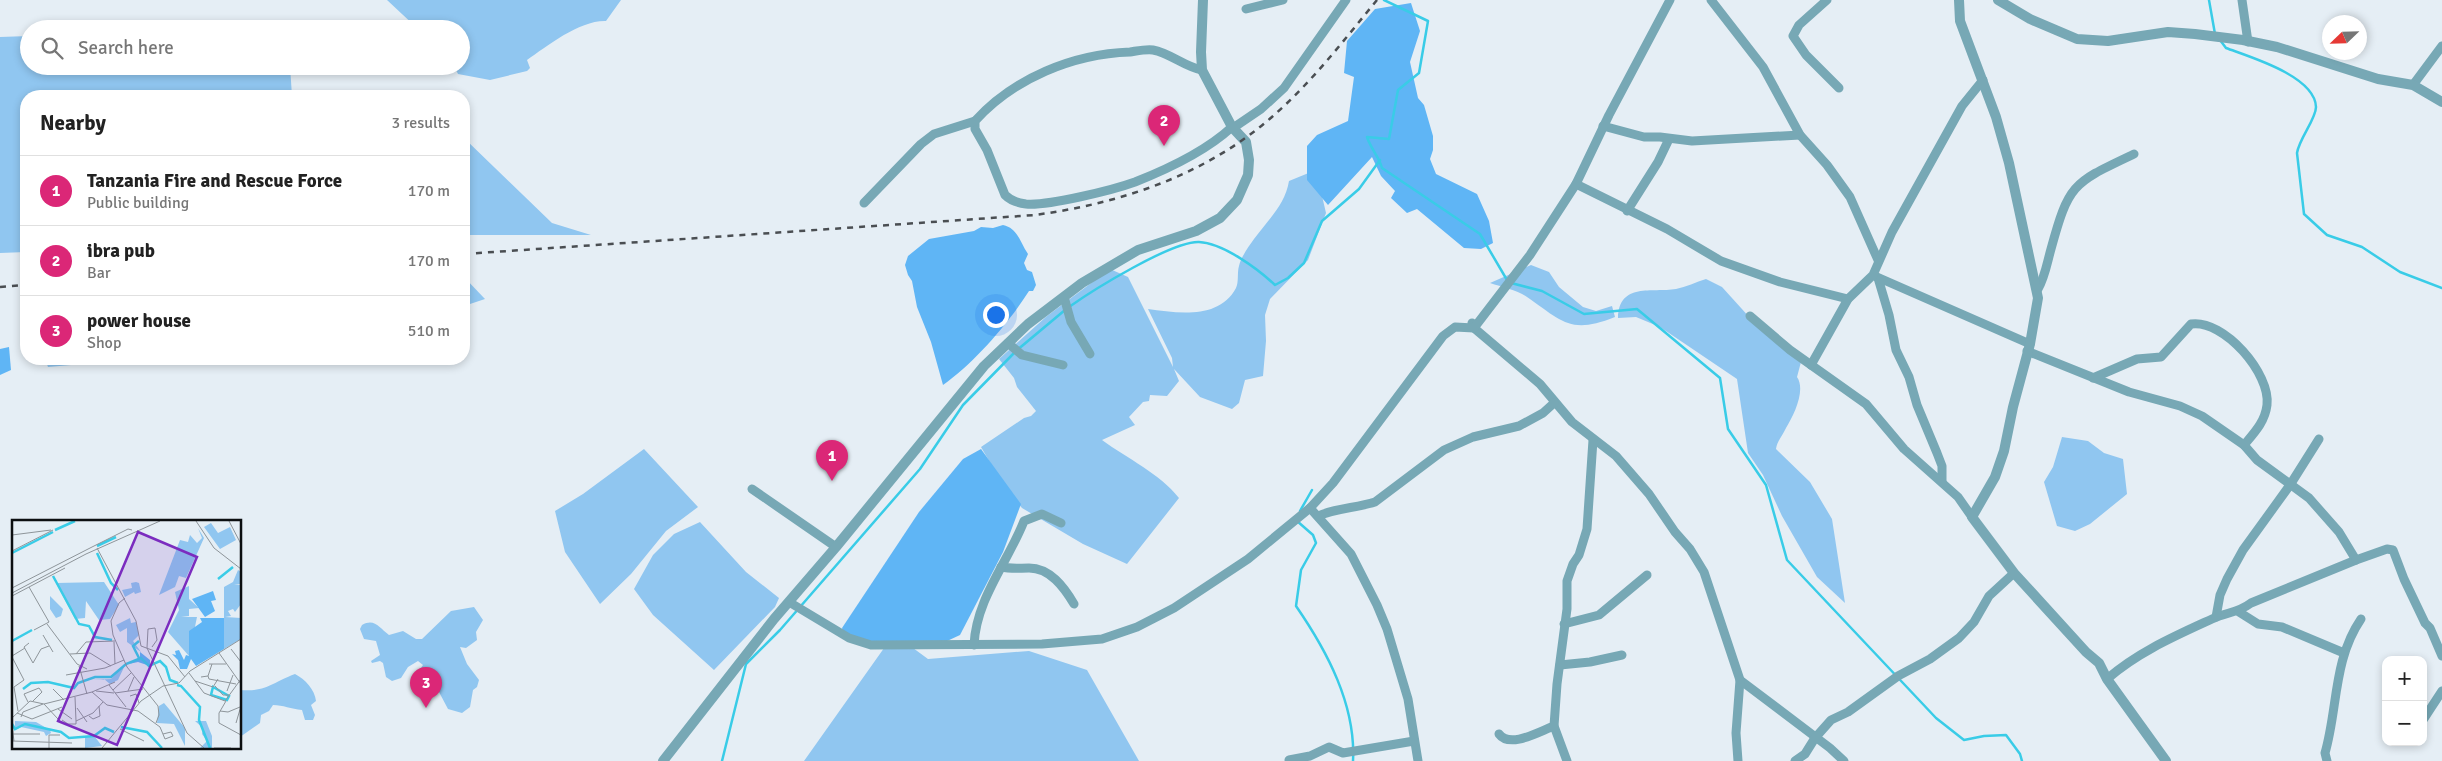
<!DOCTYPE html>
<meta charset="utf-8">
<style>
:root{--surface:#fff;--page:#f6f6f6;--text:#222;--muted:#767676;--line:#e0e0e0;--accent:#db2777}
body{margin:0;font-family:Signika,sans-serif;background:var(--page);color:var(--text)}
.controls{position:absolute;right:15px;bottom:15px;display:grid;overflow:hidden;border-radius:10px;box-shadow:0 2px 8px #0003}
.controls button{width:45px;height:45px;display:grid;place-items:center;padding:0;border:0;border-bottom:1px solid var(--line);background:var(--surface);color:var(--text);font:25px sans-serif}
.compass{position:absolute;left:2322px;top:15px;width:45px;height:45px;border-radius:50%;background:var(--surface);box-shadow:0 2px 8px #0003;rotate:247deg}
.you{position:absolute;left:995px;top:314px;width:18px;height:18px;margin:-12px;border:4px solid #fff;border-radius:50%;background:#1a73e8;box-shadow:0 0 0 8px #1a73e833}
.badge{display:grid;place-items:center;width:32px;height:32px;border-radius:50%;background:var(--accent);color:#fff;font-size:16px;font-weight:700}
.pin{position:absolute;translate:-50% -41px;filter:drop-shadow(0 1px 2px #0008)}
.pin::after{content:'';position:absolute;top:26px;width:18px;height:15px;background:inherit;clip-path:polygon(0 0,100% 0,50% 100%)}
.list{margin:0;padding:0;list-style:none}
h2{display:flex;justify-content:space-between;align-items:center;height:65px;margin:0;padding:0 20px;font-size:21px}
h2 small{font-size:16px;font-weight:400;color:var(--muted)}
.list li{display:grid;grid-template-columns:32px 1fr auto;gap:15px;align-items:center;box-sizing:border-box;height:70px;padding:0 20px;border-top:1px solid var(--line)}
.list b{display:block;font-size:19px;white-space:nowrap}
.list p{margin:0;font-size:16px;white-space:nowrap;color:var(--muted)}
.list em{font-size:16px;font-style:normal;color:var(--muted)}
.icon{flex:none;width:28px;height:28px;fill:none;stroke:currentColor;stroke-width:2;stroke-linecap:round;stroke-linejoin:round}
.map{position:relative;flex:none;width:2442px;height:761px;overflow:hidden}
.search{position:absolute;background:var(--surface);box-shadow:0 2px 8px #0003;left:20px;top:20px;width:450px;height:55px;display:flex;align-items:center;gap:12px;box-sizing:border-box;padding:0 18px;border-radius:28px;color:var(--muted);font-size:19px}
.panel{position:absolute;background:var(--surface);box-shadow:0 2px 8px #0003;left:20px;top:90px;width:450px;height:275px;border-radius:20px}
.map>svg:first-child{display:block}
.green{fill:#90c6f0}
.forest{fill:#5fb5f5}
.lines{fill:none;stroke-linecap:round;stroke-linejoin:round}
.stream{stroke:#39cce7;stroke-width:2.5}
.minor{stroke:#77a8b5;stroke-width:9}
.tertiary{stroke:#77a8b5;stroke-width:10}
.rail{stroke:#4a4e52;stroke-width:2.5;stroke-dasharray:6 6;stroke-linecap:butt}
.inset-river{fill:none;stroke:#39cce7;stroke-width:2.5}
.inset-road{fill:none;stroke:#8e959a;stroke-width:1}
.view{fill:#7b2cbf;fill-opacity:0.15;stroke:#7b2cbf;stroke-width:2.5}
.inset-edge{fill:none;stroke:#0c0f11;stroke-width:2.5}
</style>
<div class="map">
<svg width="2442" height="761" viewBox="0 0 2442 761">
<rect width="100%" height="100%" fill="#e5eef5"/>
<g class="green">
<path d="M387,0H621L606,21C580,20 547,46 527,60L530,68L527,71L490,80L458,74L454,66H461V29H418Z"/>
<polygon points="289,21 289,29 193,29"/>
<polygon points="29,36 29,66 290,66 292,96 26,96 26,252 0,253 0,37"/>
<polygon points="464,138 552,223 591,235 464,235"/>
<path d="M1311,172L1319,183L1326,213L1308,260L1270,299L1265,315L1266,341L1263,376L1245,380L1239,403L1232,409L1200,397L1174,369L1179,381L1167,396L1150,395L1149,401L1143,402L1129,417L1135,425L1102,440C1128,459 1159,473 1179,498L1127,564L1083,544L1022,508L1005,488L981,447L1024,418L1031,416L1036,411L1017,387L1014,378L999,359L1047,316L1110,269L1128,277L1173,367L1172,358L1148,309C1177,313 1219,320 1236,288C1239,282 1237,272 1239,266C1241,257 1249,246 1254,239C1268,220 1285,205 1289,181Z"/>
<path d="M1531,265L1549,272L1559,287L1583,307L1596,311L1612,306L1615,317C1570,335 1562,321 1527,297C1517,290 1502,287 1490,283Z"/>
<polygon points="464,277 485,299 464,306"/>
<path d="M1706,279L1722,287L1751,319L1801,362L1797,377C1806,390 1794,415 1786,428C1783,435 1777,441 1776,449L1810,482L1832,519L1845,603L1817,577L1782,516L1763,475L1748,453L1737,379L1660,327L1636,317L1618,318C1619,282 1652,293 1676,289C1686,287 1696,282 1706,279Z"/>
<polygon points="45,359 140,359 48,367"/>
<polygon points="2062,437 2088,441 2104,453 2123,459 2127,494 2090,524 2075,531 2057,526 2044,482 2053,467"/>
<polygon points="644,449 698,507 666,531 631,574 600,604 565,552 555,511 583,494"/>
<polygon points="700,522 746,572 779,598 775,607 714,670 653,615 634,589 653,555 674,534"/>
<path d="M474,607L483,620L476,632L477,640L466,648L460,647L467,664L479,680L477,687L473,690L470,707L462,713L448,709L439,692H423L413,680L423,665L418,661L408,667L401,678L392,681L386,677L383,663L380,661L372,663L371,661L380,655L376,641L364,639L360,629L362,625C375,618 379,628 389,635L403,631L416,639H422L451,611Z"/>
<polygon points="894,634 928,659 1029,651 1087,670 1139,761 804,761"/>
<path d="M295,674C305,679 315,690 316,701L311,705L315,715L313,720H305L302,710C291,709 283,705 273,705L269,711L261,715L260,723L240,737V690C267,692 271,683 295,674Z"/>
</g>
<g class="forest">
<polygon points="1411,3 1420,31 1410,62 1418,98 1424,105 1433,136 1433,150 1430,159 1436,174 1477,194 1489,221 1493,243 1481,249 1464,248 1417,209 1407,213 1391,198 1395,191 1381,176 1372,157 1328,205 1307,180 1307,146 1317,135 1348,121 1354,77 1344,73 1347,41 1375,9"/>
<path d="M1003,225C1018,228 1020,243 1028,254L1024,263L1027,270L1032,272L1036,285L1033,291H1029C1008,324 974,363 943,385L931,342L917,307L912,281L908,275L905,265L908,256L929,239L974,231L981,227L993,228Z"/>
<polygon points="9,347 11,370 0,375 0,349"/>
<polygon points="981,449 1021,504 1003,552 960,635 932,648 846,640 842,628 919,512 963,459"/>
</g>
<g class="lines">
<g class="stream">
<path d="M1384,0L1428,21L1419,73L1398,90L1389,139L1367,137C1371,149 1379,157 1382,168L1480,234L1507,280"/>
<polyline points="2209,0 2215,34"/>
<path d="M2220,40L2226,48C2250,57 2315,76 2316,107C2316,119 2299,139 2297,153L2304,214L2327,235L2362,247L2400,272L2442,288"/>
<polyline points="1511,283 1542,291 1584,314 1637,309 1720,378 1728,429 1766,485 1787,560 1936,718 1964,740 1984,736 2006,735 2020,754 2022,761"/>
<path d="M1069,307C1093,290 1172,241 1199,242C1223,243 1258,269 1275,285L1288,278L1304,263L1322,221L1359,189L1380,160"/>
<polyline points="1300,511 1312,490"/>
<path d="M1297,521L1313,535L1316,543L1301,570L1296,606C1327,651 1356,705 1353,761"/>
<polyline points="722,761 746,664 780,630 920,469 963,405 1016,351 1065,310"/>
</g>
<g class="minor">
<polyline points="1711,0 1763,67 1800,135 1827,165 1850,197 1878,260"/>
<polyline points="1827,0 1799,25 1793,36 1806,55 1839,88"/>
<polyline points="2242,0 2248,42"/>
<polyline points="1246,9 1283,0"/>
<path d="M1202,70C1185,67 1170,53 1153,50C1146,49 1137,51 1130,52C1073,54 1014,78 975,121V129L987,150L1005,195C1010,200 1018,203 1026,204C1048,206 1113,190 1135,182C1168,169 1206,151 1232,127"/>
<polyline points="2413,85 2442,46"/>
<polyline points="1603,126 1644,137 1660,137 1692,141 1800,135"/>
<polyline points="1233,128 1261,109 1284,88 1346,0"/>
<polyline points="1576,184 1667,229 1721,261 1780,282 1848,299"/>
<polyline points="864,203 921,144 934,134 975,121"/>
<polyline points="1627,211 1658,162 1669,139"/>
<polyline points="1877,277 2030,344"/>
<polyline points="1878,278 1889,315 1896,350 1909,377 1917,405 1937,453 1942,466 1942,481"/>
<path d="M2038,289C2045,277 2047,263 2051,249C2069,183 2073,183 2134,154"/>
<polyline points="1064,297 1071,322 1090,354"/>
<polyline points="1750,316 1790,350 1866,404 1904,449 1958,497 1972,517"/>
<polyline points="1472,323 1474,328 1540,384 1572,422 1616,456 1649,494 1675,532 1690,549 1704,572 1740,680 1830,748 1844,761"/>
<polyline points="1008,343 1022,355 1063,365"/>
<path d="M2027,351L2129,392L2180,406L2202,416L2244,445L2257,460L2309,498L2339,532L2356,560L2251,603C2238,613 2227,612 2212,619C2175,636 2138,652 2107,679"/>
<polyline points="1811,365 1848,299 1873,275 1892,232 1962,106 1983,80"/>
<path d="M2093,378L2137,359L2161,357L2191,324C2224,319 2271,374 2267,405C2265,422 2254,433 2244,445"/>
<polyline points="752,489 836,547"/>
<polyline points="1310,508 1351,554 1377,605 1387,629 1408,699 1418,761"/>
<path d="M1318,516C1336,508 1356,508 1375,502L1444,450L1473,437L1519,426L1543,413L1554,403"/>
<polyline points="2356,560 2387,549 2393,550 2404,579 2425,623 2430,628 2442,656"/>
<path d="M1001,567C1011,569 1019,568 1029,568C1050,568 1064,587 1074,604"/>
<polyline points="789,602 849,638 871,645 1042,644 1102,639 1137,627 1174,608 1248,559 1310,508 1333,483 1443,336 1455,327 1474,328 1530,255 1576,184 1609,115 1670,0"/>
<polyline points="2239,612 2258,624 2282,627 2344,653"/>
<polyline points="2216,617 2220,595 2227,579 2243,550 2290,485 2319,439"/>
<polyline points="1564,624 1599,615 1647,575"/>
<path d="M974,645C976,599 1008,562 1024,521L1042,514L1061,523"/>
<polyline points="1560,665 1590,662 1622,655"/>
<polyline points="2423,720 2442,691"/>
<path d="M1499,734C1510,749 1540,731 1554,726"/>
<polyline points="1289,760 1310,756 1329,747 1343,753 1414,741"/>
<polyline points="1567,761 1554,726 1557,684 1567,609 1567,581 1573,564 1579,555 1587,529 1593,440"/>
<polyline points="1738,761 1736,733 1740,680"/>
<polyline points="1795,761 1805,754 1815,738 1831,720 1848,712 1898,676 1930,659 1959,638 1974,622 1989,596 2014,573"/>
<path d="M2327,761L2325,753C2338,708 2333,660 2361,619"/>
</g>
<g class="tertiary">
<polyline points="1959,0 1960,21 1996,117 2009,163 2038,298 2030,344 2013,407 2004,451 1995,477 1972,517 2014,573 2086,652 2099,663 2107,679 2166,761"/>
<polyline points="1998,0 2030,19 2077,39 2108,41 2168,32 2195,34 2243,40 2277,47 2378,79 2413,85 2442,102"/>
<polyline points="663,761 774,619 836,547 984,366 1028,324 1082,283 1138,250 1196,231 1220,218 1237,200 1248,175 1249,160 1246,142 1232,127 1202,70 1201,52 1203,0"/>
</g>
<g class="rail">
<path d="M464,254L1035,215C1122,203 1206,175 1273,116C1312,82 1344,40 1377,0"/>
<polyline points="0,287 26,285"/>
</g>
</g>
<g transform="translate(12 520)">
<rect width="229" height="229" fill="#e5eef5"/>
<path d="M199,3L206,13L218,7L224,20L208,29L192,7ZM186,8L192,18L174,58L167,56L163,67L147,75L168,20L176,22L178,15L185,23L190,18ZM226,50L229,52V64H222L229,65V84L223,92L221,89L216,91L219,96L213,97L229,98V119L212,129V67L221,62ZM92,62L107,85L98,99L87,100L74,81L73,98L63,99L44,63ZM124,62L127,63L129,72L123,74L122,72L113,77L110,70L120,68L119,63ZM177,66V79L187,88L177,89V96L169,97H185L177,136L156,112L167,90L163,72ZM38,76L51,89L49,96L44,98L38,89ZM118,98L119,103L124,102L127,115L121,121L129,132L115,122V108L108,112L104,105ZM114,143L106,160L98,164L92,159L78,160L99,159ZM152,183L173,208V226L162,204L145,203L147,186ZM3,201L24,202L38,210L39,213L34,216L32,212L9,207L3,210ZM183,201H194L200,216V228H188L195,221L190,214L191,208ZM73,216L83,217L90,226L73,228Z" fill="#90c6f0"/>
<path d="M201,71L204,80L199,81L203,91L193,97L180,79ZM188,98H212V129L184,146L179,139L175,149H168L166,140L160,134L164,135L163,131L167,130L172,140L174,135L177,136V111L190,102ZM128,132L138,140V146L126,142L117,144L128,138Z" fill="#5fb5f5"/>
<path class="inset-river" d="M43,10L63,1M85,26L104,17M0,33L41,12M85,33L99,63L106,70M41,56L67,104L77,106L83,117L100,120M206,59L221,47M0,121L20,110M127,121L121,126L127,138M165,165L169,166L188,187L187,200L198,228M201,167L217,176L215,180L199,175ZM11,169L19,163L36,162L62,168L66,163L83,157H99L114,144L129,138L137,146L148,141L154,147L158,160L166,163M0,204L3,209L13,204L49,212L57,218L82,216L93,208L102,212M109,207L135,212L150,228"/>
<path class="inset-road" d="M184,1L202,28L229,49M217,1L229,24M0,15L39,10M85,28L124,101L129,126L156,136L173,157M0,31L41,10M17,67L37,102L22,110M0,68L80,27L116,9L120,10M0,73L74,34L148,1M0,76L53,48M113,78L107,83L99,101L101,115L115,147L146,186L147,195L144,203M35,104L65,144L75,149M31,115L41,132M102,122L103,144M17,123L12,127L21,143M135,128L175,213L192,228M135,128L136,109L143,108L145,120L140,127M219,129L229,142M207,133L229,164M58,134L78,133L99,146M64,134L74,122L103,121M0,136L13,128M0,137L12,160L2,167L6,191M21,143L29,129L37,126M197,144H214M67,146L75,174M177,153L192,173L213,181L229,159M54,155L93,148L112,140M196,156L197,159L224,164M189,157L196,156L200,144M183,161L201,167L206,159M97,165L114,187M203,166L211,175H217M41,169L52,180M101,170L119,153M84,171L102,173M116,171L122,157M215,171L221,155M80,172L103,162M103,173L131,169M118,176L124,174L127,183M63,177L64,201L81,193L91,182M214,181L207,193V203L229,215M16,182L12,174L27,168L30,172L21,181M32,184L46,199M65,188L75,202M46,189L60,199M208,191L216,192L228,187M5,193L20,199L50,187M77,196L81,199L88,196L87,186M9,197L11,192L31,184M0,198L18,181L32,184L80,172L95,185L126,191L148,207L153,219L161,216L159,212L151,214M50,200L56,204H64V201M224,203L229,186M0,206L2,221M108,209L132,221M0,214H28M0,221L60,223M37,228V215H48M90,228L129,181L151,166L167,163L178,151L229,119M202,228H219"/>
<path class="view" d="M126,12L185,37L105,225L46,201Z"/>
<rect width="229" height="229" class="inset-edge"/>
</g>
</svg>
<div class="controls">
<button>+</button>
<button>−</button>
</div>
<svg class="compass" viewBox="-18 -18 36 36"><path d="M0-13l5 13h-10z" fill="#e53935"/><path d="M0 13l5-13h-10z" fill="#767676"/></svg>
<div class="you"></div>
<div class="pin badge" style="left:832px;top:481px">1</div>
<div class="pin badge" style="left:1164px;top:146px">2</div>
<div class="pin badge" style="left:426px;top:708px">3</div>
<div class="search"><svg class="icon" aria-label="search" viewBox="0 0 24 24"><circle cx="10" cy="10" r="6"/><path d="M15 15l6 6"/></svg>Search here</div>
<section class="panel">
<h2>Nearby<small>3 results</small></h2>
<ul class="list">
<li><span class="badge">1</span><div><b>Tanzania Fire and Rescue Force</b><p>Public building</p></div><em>170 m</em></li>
<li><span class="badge">2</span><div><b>ibra pub</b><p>Bar</p></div><em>170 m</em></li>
<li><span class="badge">3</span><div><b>power house</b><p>Shop</p></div><em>510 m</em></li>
</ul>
</section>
</div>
